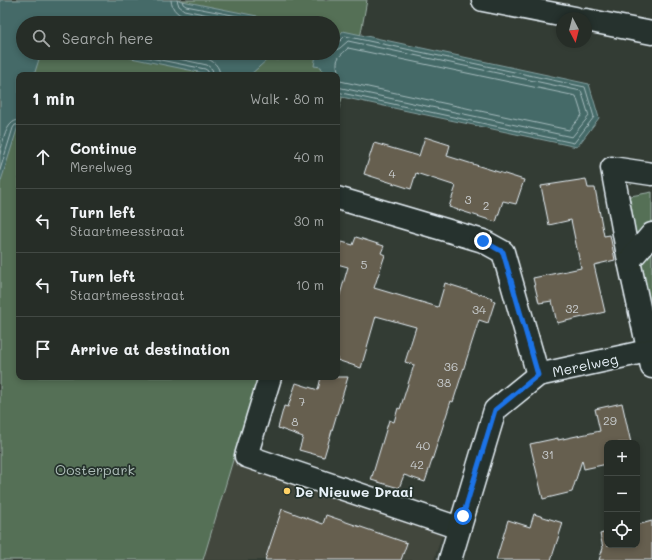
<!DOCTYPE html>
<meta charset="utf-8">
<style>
:root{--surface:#262d27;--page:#323933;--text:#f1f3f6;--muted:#a4a8a7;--line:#424944}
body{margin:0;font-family:Mali,sans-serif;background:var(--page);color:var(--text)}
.controls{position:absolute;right:12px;bottom:12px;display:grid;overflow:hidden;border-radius:8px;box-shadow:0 2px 6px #0003}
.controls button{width:36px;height:36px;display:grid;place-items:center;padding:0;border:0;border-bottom:1px solid var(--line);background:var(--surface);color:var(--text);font:20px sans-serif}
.compass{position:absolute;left:556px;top:12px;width:36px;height:36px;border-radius:50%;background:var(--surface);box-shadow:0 2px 6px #0003;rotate:173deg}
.stop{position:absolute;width:12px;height:12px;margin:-9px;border:3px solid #1a73e8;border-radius:50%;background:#fff}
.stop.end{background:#1a73e8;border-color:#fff;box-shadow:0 1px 4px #0008}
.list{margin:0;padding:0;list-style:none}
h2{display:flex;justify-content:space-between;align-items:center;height:52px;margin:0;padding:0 16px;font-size:17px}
h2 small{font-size:13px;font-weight:400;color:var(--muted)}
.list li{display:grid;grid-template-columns:26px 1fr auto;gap:12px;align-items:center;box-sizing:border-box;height:64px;padding:0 16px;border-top:1px solid var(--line)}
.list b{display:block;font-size:15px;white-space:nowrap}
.list p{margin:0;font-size:13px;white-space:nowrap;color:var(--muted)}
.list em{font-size:13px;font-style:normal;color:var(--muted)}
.icon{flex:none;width:22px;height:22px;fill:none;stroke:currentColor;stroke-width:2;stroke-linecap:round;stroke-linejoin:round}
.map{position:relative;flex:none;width:652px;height:560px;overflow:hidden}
.search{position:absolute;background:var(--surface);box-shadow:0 2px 6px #0003;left:16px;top:16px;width:324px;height:44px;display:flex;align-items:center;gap:10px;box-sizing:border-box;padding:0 14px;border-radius:22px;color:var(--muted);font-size:15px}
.panel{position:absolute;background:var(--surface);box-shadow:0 2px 6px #0003;left:16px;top:72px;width:324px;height:308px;border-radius:8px}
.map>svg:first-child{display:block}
.built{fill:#42463c}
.green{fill:#547057;stroke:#9eb0a8;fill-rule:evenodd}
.water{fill:#446a67;stroke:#86a0a1}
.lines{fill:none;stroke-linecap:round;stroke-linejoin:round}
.shore{stroke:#a6bbbe;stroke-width:1}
.building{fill:#665f4f;stroke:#e8f1f8}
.pedestrian-casing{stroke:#e8f1f8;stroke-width:25}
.minor-casing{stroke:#e8f1f8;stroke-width:25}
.pedestrian{stroke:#26332d;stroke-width:22}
.minor{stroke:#26332d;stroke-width:22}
.route{stroke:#1a73e8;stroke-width:5}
.poi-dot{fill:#ffd166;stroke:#26332d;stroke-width:1.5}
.labels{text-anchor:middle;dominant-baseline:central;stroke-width:3.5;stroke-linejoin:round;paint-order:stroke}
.number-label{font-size:12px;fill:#c8ccce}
.street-label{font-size:14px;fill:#e8f1f8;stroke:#26332d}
.park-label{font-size:14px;fill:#adbdb8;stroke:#26332d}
.poi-label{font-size:14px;font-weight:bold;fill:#e8f1f8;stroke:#26332d;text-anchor:start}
</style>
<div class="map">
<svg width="652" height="560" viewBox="0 0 652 560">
<rect width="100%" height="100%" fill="#333c34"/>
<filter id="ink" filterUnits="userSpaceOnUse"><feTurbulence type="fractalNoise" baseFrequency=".025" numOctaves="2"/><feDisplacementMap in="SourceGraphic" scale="8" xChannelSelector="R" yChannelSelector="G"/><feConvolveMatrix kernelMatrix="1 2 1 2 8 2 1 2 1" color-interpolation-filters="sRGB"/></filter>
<g filter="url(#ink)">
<polygon class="built" points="235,453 446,522 434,560 203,560"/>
<g class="green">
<path d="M0,0H367L361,33L337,115V75H19V377H258L203,560H0ZM23,23H333V53H23Z"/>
<polygon points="652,192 652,222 651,221 644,229 631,255 620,198"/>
<polygon points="652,248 652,306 643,308 635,270"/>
</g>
<g class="water">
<polygon points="0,0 177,0 257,16 260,23 23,23 23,53 41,53 34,75 19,75 19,123 0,184"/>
<polygon points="343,31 589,84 599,118 577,147 337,96 337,75 324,75 321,67 314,66 316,55 323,55 325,53 333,53 333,43"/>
<polygon points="107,53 280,53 279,60 268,59 250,75 213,75"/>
</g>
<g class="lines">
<g class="shore">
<path d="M171,0C172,21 201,20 216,23"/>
<polyline points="177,0 179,6 184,10 248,23"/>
<polyline points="182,0 183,4 186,6 253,19 256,23"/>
<polyline points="333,45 337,44 345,36 585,87 594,117 574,143 337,92"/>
<path d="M348,48L576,96L582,115L569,130L340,81L338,80C340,71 334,64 339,57C341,54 346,51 348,48Z"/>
<polyline points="333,52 340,48 348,41 581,91 582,93 589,116 572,137 337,87"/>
<polyline points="126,53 205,69 208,71 208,75"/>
<polyline points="151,53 207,65 212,69 214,75"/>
<path d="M181,53C195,56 219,56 220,75"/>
<path d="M0,154C3,143 5,121 19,120"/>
<polyline points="0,170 13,128 15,125 19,125"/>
</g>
</g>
<g class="building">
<polygon points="425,137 450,145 447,156 524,180 516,204 503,201 496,222 449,207 456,186 416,173 411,189 364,174 374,143 419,156"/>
<polygon points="586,179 588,188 595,188 604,236 610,235 615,260 594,265 605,312 557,323 552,301 539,303 533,278 581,268 571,220 549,225 541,186"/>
<polygon points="356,237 384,246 381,253 385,255 374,288 438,307 445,283 492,298 491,300 495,301 488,323 479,320 453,402 451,401 425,482 404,475 399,488 371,480 389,420 394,422 398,408 400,409 414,365 405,362 416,327 376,316 361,368 337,360 337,305 348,267 337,264 337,257 342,242 353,245"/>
<polygon points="321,377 348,377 324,457 299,450 303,437 278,428 284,406 288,407 296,383 318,390"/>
<polygon points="622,403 631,443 607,443 607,464 584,469 582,460 572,492 543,499 530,444 558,438 558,440 600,431 595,409"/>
<polygon points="282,509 323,524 326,515 407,543 401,560 265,560"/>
<polygon points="534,514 563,523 551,560 496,560 508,520 530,527"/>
<polygon points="652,521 652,560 599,560 603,548 600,534 607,532 607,545 637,545 637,525"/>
</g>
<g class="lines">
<g class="pedestrian-casing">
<g id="pedestrian">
<polyline points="652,174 612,168 629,261 652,367"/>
<polyline points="629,261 652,234"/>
</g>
</g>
<g class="minor-casing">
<g id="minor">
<polyline points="483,0 575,18"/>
<polyline points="586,20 652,33"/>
<polyline points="337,198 483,241 503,252 538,375"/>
<polyline points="270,377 246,456 459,528"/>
<polyline points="450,560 495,410 538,375 652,350"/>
</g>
</g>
<use href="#pedestrian" class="pedestrian"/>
<use href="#minor" class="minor"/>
</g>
</g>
<g class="lines" filter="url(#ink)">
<polyline class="route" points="463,516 495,410 538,375 503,252 483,241"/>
</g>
<circle class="poi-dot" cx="287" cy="491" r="4"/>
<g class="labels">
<g class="number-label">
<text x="392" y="173">4</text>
<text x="468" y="199">3</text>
<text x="486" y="205">2</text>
<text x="364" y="264">5</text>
<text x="572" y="308">32</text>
<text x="479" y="309">34</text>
<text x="451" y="366">36</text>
<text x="444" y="382">38</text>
<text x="302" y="401">7</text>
<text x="610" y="420">29</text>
<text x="295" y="421">8</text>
<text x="423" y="445">40</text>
<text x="548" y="454">31</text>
<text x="417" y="464">42</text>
</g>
<g class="street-label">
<text transform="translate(585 365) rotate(-12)">Merelweg</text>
</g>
<g class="park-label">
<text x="95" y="469">Oosterpark</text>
</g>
<g class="poi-label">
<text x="295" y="491">De Nieuwe Draai</text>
</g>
</g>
</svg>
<div class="controls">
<button>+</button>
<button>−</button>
<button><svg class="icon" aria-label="locate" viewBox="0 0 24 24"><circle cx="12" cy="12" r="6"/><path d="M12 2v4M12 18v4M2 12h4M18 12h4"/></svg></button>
</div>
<svg class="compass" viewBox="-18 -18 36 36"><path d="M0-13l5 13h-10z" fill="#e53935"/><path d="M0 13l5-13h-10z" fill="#a4a8a7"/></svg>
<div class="stop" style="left:463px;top:516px"></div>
<div class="stop end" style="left:483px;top:241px"></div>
<div class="search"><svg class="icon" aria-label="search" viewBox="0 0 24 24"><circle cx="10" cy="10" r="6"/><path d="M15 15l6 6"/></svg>Search here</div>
<section class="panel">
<h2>1 min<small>Walk · 80 m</small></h2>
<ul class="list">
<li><svg class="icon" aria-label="ahead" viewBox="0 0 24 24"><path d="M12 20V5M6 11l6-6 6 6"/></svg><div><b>Continue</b><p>Merelweg</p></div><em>40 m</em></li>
<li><svg class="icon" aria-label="left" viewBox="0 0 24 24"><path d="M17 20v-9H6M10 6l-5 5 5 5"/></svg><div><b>Turn left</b><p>Staartmeesstraat</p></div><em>30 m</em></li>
<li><svg class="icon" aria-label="left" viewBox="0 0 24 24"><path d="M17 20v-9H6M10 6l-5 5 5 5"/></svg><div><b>Turn left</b><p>Staartmeesstraat</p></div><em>10 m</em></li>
<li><svg class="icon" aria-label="arrive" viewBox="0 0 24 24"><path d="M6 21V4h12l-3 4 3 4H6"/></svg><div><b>Arrive at destination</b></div></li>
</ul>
</section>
</div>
